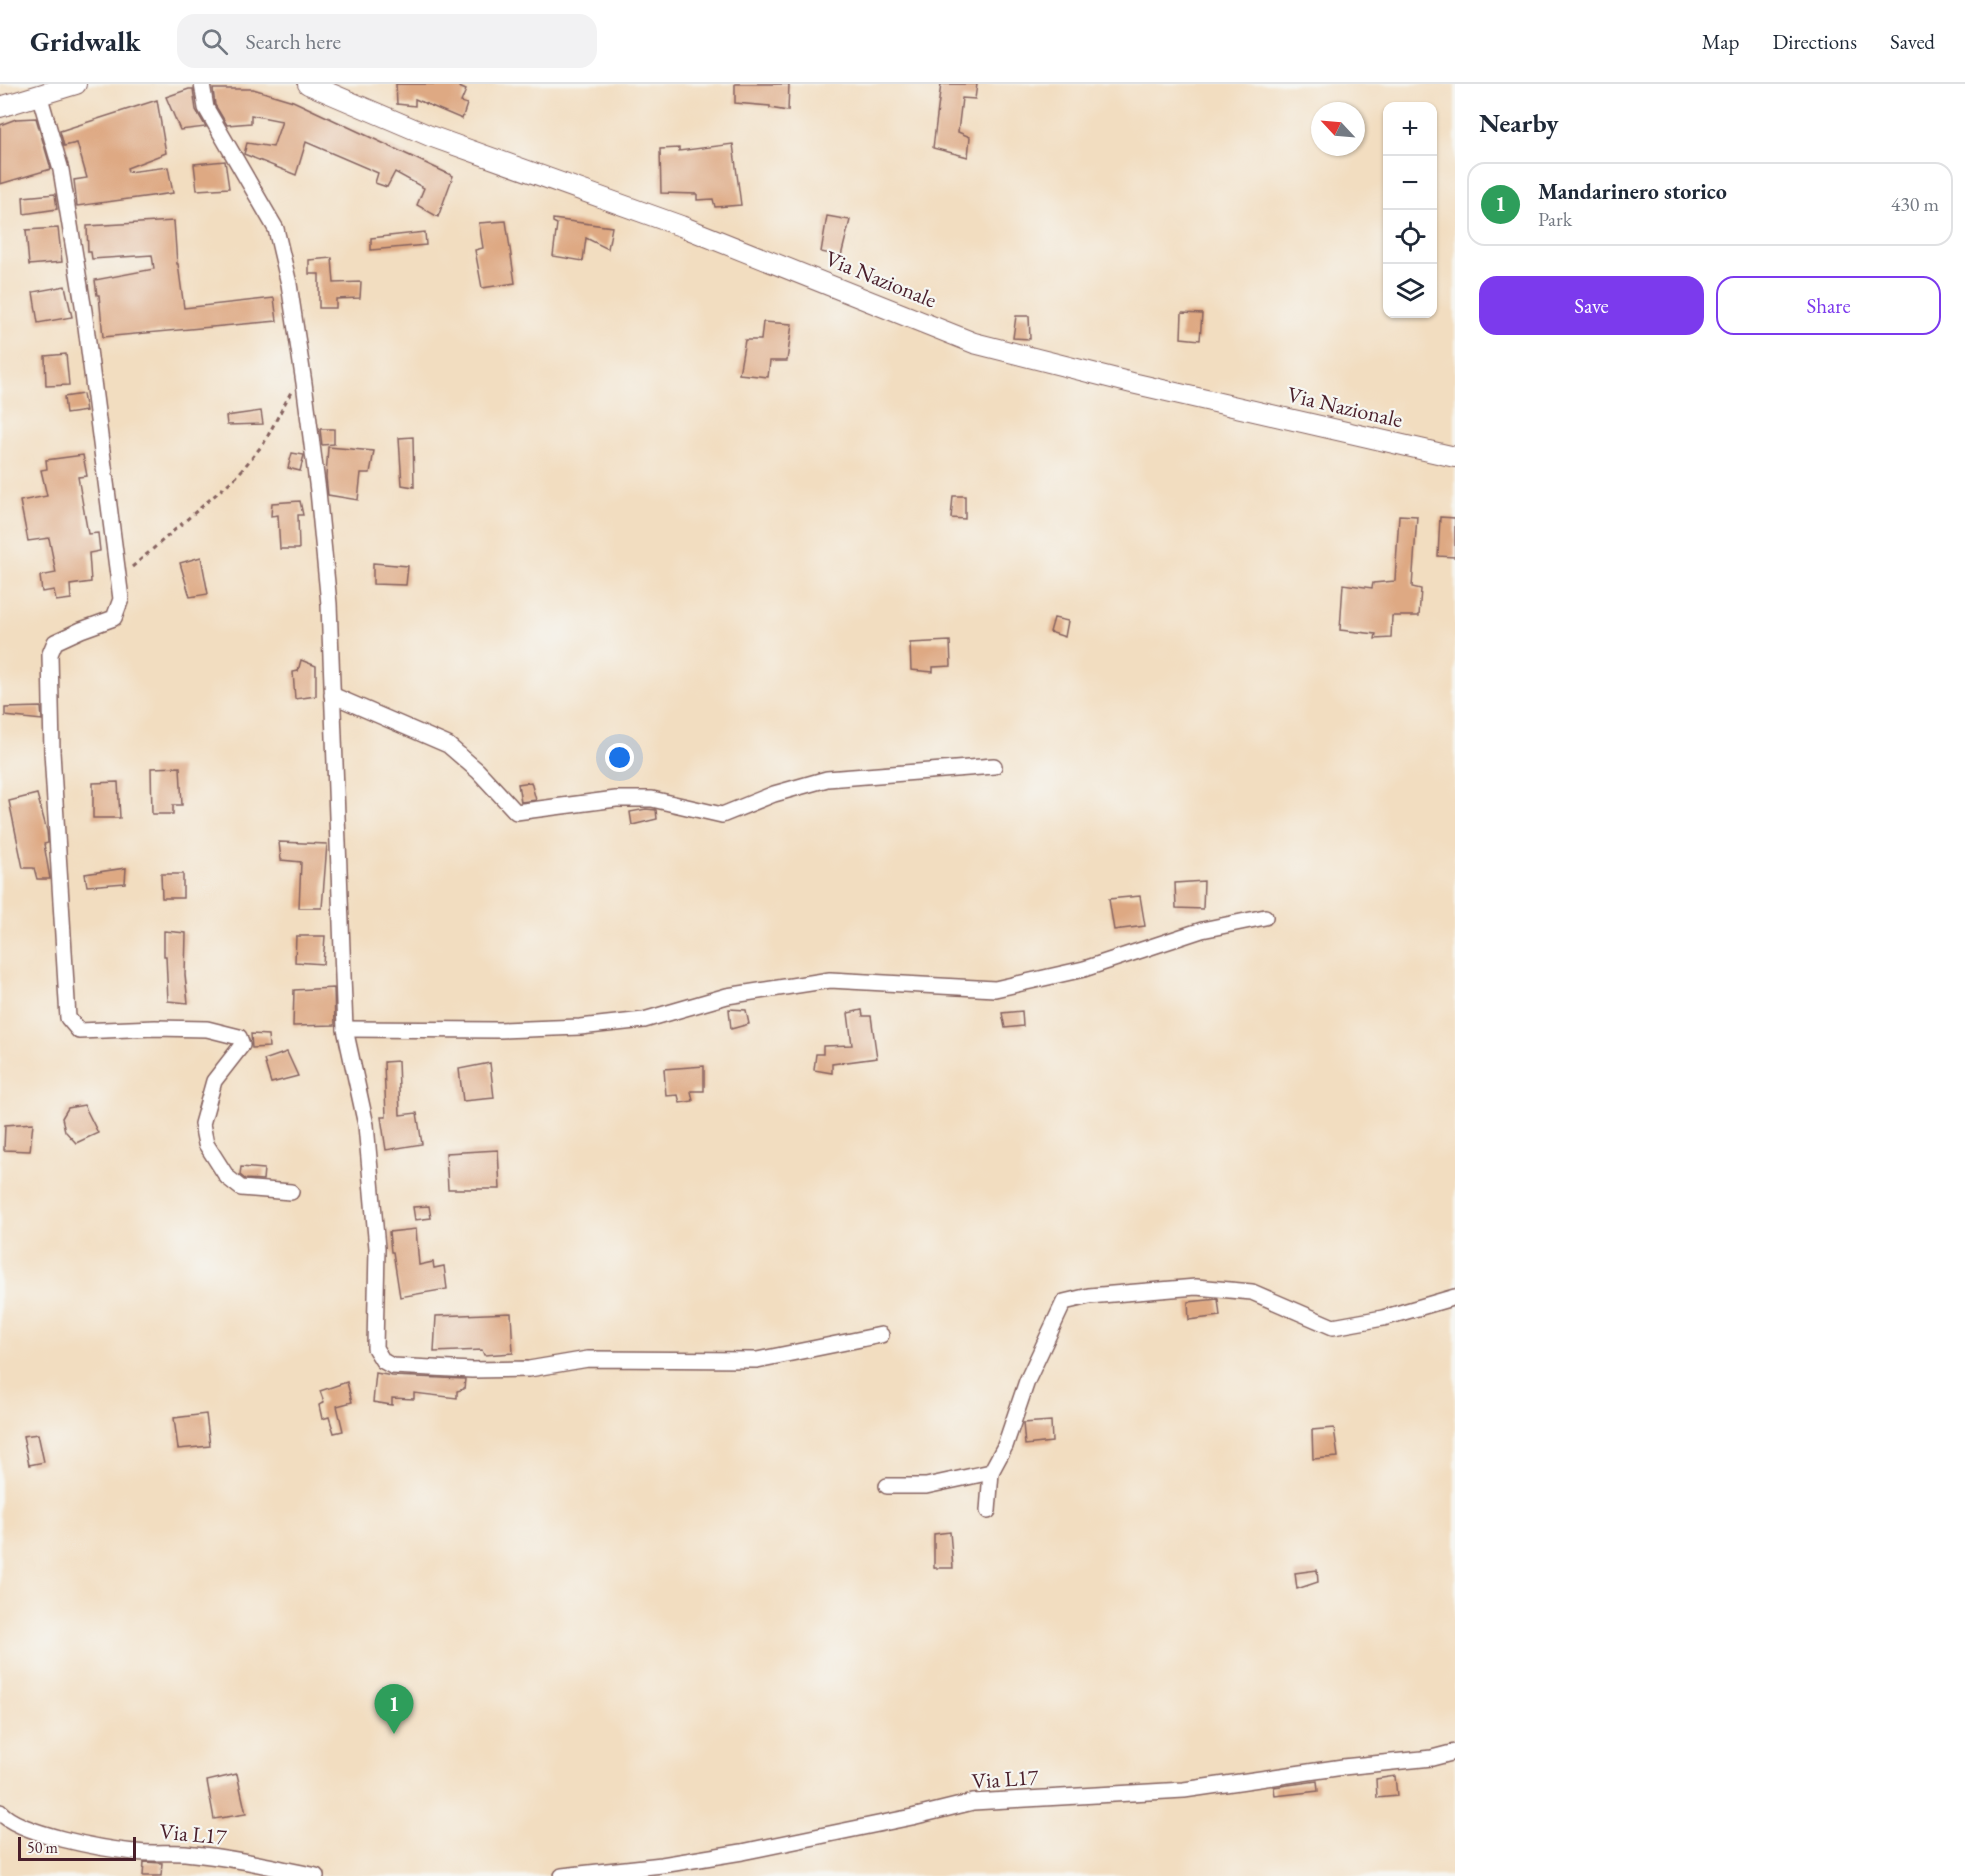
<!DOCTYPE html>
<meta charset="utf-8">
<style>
:root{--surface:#fff;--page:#f2f2f3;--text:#1f2937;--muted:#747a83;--line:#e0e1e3;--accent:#7c3aed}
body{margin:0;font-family:"EB Garamond",serif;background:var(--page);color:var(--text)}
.controls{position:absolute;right:18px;top:18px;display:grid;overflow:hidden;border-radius:12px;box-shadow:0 2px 4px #0004}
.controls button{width:54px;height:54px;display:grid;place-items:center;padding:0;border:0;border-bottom:2px solid var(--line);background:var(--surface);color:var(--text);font:30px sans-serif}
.compass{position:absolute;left:1311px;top:18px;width:54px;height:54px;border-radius:50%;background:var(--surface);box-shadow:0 2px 4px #0004;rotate:296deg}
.scale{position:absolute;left:18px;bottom:15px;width:118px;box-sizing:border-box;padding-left:6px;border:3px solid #4a1f2b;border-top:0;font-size:16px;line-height:21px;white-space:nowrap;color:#4a1f2b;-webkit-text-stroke:4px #f6f6f2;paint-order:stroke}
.you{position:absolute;left:620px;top:674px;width:21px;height:21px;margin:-15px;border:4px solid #fff;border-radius:50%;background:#1a73e8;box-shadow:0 0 0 9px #1a73e833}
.badge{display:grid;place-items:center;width:39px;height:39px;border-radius:50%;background:var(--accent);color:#fff;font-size:20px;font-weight:700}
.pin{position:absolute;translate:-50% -50px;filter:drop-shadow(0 2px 3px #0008)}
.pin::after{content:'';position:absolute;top:32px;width:21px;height:18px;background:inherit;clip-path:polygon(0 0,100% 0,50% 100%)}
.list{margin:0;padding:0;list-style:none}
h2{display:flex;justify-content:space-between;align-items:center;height:78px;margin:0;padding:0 24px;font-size:26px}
h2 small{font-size:20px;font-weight:400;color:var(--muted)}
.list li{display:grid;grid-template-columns:39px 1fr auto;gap:18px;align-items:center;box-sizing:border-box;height:84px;margin:0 12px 12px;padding:0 12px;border:2px solid var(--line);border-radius:18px}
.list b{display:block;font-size:22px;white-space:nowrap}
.list p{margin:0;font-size:20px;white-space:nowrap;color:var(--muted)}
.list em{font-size:20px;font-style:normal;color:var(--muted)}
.actions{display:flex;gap:12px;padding:18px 24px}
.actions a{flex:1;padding:14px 0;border:2px solid var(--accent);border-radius:18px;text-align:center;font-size:21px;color:var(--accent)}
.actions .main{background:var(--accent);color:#fff}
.icon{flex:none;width:33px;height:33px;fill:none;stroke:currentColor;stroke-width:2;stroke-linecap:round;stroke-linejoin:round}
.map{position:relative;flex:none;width:1455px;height:1792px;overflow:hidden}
header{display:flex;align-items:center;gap:36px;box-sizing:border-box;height:84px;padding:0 30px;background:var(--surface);border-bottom:2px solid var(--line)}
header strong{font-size:28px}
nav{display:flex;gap:33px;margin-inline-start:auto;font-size:21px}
.search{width:420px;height:54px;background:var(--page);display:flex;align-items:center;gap:15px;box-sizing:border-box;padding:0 21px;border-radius:18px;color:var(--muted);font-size:22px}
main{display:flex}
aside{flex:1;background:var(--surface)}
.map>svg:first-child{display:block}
.building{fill:#dea983}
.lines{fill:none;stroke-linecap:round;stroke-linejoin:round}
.minor-casing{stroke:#85625f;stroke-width:18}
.major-casing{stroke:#85625f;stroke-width:22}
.path{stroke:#85625f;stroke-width:3;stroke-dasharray:4.5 4.5;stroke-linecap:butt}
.minor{stroke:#fff;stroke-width:15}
.major{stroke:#fff;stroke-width:20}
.labels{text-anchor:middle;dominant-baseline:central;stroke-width:4.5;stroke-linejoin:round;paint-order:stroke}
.street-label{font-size:22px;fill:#4a1f2b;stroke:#f6f6f2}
</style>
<header>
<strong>Gridwalk</strong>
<div class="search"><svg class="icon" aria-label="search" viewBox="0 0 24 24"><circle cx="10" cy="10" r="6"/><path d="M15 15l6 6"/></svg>Search here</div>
<nav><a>Map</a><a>Directions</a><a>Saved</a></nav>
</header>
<main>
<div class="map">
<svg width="1455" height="1792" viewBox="0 0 1455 1792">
<rect width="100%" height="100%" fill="#f6f6f2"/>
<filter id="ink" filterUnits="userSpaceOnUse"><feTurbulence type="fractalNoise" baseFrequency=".0167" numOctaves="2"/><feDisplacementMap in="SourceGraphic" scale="12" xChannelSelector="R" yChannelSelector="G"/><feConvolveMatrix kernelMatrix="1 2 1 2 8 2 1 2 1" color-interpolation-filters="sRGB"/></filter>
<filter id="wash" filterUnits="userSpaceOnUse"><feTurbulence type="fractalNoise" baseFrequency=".008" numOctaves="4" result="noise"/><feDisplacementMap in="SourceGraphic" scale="24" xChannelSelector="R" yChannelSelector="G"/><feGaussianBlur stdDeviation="1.35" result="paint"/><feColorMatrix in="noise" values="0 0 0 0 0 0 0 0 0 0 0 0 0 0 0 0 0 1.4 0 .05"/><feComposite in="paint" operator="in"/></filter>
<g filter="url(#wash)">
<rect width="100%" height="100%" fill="#f2ddc0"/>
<g id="blocks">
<g class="building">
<polygon points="396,0 460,0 459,3 466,6 461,18 467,20 462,35 415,15 415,22 397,20"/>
<polygon points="735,0 789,0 788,27 770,24 770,22 735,19"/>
<polygon points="941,0 977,0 975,15 962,14 958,48 970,53 968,73 933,64"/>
<polygon points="189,5 193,5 196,26 206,43 180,46 166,13"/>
<polygon points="213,5 253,5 293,17 453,92 438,133 417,121 424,104 395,88 387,103 375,99 378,89 306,58 296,91 244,70 247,59 273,63 282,37 251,31 251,39 227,41 215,21"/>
<polygon points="157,16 166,69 127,84 128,88 168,83 173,109 77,122 74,96 87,94 77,59 64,62 60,47"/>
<polygon points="36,34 51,85 0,100 0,41 16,35"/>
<polygon points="733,60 741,121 715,123 713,115 697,116 697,110 661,109 660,65 679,64 679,67"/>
<polygon points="225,77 229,104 197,106 194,80"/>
<polygon points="55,110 57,125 24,130 23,113"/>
<polygon points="827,132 850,136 841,172 821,168"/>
<polygon points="553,135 612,143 608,165 586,154 583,177 553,172 557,140 553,138"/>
<polygon points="174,137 177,180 178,180 184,224 274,214 277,237 103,253 99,211 97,211 95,196 154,185 152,171 92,175 91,168 88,168 87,142"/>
<polygon points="506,137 515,199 482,204 475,166 483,164 479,139"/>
<polygon points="58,144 62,178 29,181 26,146"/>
<polygon points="425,148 426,161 371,166 371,154"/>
<polygon points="332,174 334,199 361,198 360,214 336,215 336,224 319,224 319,190 309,190 309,176"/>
<polygon points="65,202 72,233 38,239 33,208"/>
<polygon points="1182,229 1202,230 1200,256 1181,254"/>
<polygon points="1016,232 1029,232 1030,255 1013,254"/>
<polygon points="763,238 792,240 787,277 770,277 768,293 739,290 745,256 761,256"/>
<polygon points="66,270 69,301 46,302 45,272"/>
<polygon points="83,310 86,327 66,330 64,313"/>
<polygon points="261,327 263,340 227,341 226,332"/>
<polygon points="320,345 334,345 334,360 322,361"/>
<polygon points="413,353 414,403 402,401 399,354"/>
<polygon points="328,363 374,367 370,389 361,389 358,416 328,411 326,393"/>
<polygon points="292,369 304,371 300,387 288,384"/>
<polygon points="83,371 87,392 78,393 88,450 98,449 100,467 89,469 91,498 70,501 71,515 56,517 54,506 42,508 40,492 56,489 49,454 28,457 20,417 47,412 41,386 47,385 46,376"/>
<polygon points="953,412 965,412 965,435 951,434"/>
<polygon points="300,417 303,431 298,431 299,465 280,465 278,431 271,432 272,419"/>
<polygon points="1399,431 1417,432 1412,503 1421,505 1419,532 1392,532 1391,554 1375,555 1376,550 1340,546 1343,500 1372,504 1373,499 1395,497"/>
<polygon points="1440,433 1455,434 1455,473 1438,472"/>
<polygon points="201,473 208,510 190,513 180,479"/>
<polygon points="373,479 408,482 406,501 373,500"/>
<polygon points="1054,534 1068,537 1065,553 1050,548"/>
<polygon points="950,557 951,582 933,583 933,588 911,586 910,559"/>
<polygon points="301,576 316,582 316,612 295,615 293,588 298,587"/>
<polygon points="41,623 42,636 5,632 5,624"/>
<polygon points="180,683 182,721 173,721 173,730 152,730 151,684"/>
<polygon points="118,698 120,734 93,734 93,699"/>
<polygon points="531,698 536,716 521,718 518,700"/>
<polygon points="37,710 47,747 48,759 44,760 50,795 37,795 34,784 23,784 9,717"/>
<polygon points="646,725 656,726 657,735 632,741 630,728"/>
<polygon points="279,758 327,760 322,824 299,824 301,778 281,776"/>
<polygon points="126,784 125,799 87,802 85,790"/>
<polygon points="161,790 183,790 183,814 162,814"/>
<polygon points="1204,797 1203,825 1176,824 1175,799"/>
<polygon points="1140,812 1145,842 1114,846 1109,815"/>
<polygon points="164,847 186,849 185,891 188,919 168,917 166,872 164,872"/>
<polygon points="296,852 325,852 323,880 295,878"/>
<polygon points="334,904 335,941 293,942 294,906"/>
<polygon points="729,925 746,926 749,940 731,945"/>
<polygon points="862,926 863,932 871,932 877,974 832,980 832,989 814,986 816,970 823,970 823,962 852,961 848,929"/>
<polygon points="1022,927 1023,942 1005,944 1002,929"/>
<polygon points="251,950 268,951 269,963 252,964"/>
<polygon points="287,968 298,992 271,999 264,976"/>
<polygon points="398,977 400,1031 417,1029 422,1060 386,1066 381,1033 386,1033 384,978"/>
<polygon points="490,979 494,1014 463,1017 459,985"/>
<polygon points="704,982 704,1007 691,1007 693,1017 680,1019 678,1011 666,1012 664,985"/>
<polygon points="84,1021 98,1049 76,1059 65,1047 62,1034 68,1024"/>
<polygon points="33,1039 30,1067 4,1066 5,1041"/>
<polygon points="498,1066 500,1105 448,1105 446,1069"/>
<polygon points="241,1083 264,1085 263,1096 245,1095 240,1091"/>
<polygon points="429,1122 431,1134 415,1136 413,1123"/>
<polygon points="416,1145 419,1181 433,1178 434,1184 444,1182 447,1205 400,1213 393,1168 391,1168 389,1148"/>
<polygon points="1218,1215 1220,1232 1189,1236 1188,1218"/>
<polygon points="511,1229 513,1269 484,1271 482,1266 434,1268 436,1232"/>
<polygon points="376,1289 392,1292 465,1295 464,1305 457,1307 457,1314 414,1309 414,1315 392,1314 392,1321 373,1318"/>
<polygon points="347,1298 352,1318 337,1322 343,1347 334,1349 329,1333 322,1335 319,1321 324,1318 320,1307"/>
<polygon points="206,1330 210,1362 178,1365 174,1334"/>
<polygon points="1051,1337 1052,1358 1025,1361 1023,1339"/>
<polygon points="1334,1344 1338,1373 1313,1375 1312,1346"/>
<polygon points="38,1350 44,1378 29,1381 23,1352"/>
<polygon points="950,1448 953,1484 934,1484 934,1450"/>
<polygon points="1317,1486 1318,1498 1297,1505 1295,1489"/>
<polygon points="237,1690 246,1730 214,1735 207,1697"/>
<polygon points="1395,1692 1397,1712 1377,1714 1376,1695"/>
<polygon points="1317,1697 1318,1707 1275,1712 1274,1703"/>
<polygon points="144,1778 162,1779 161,1792 143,1792"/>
</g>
</g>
</g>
<g filter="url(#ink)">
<use href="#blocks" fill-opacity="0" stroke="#85625f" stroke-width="1.5"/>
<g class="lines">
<g class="minor-casing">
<g id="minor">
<polyline points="202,0 206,24 276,145 289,200 304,299 318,407 329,520 345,945 366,1041 377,1164 375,1264 383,1277 392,1282 472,1286 529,1285 588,1275 757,1276 881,1251"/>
<polyline points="39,10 61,86 84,227 121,515 114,534 81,546 55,558 50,570 52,668 68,934 79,947 155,944 207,945 239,953 242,961 214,997 202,1040 206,1060 227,1093 241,1104 291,1108"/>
<polyline points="332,611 448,661 478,687 516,728 616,715 652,715 722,731 774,710 827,695 994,682"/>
<polyline points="345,945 499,946 580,943 644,936 727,912 830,896 995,905 1084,885 1202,846 1265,833"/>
<polyline points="887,1402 926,1402 991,1388 1005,1362 1027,1297 1064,1218 1089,1212 1196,1203 1252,1208 1333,1243 1383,1234 1455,1213"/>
<polyline points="988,1427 991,1388"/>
<path d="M0,1728C19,1750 104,1765 134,1768C151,1770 168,1768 185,1769C229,1773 273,1783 316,1792"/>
<polyline points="562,1792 662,1781 742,1768 912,1733 973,1718 1184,1706 1343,1683 1432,1674 1455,1668"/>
</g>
</g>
<g class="major-casing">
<g id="major">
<polyline points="308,0 430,52 681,142 974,259 1132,299 1455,373"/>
<polyline points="0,23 76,0"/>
</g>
</g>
<polyline class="path" points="132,483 237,392 264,359 291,308"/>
<use href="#minor" class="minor"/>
<use href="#major" class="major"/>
</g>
</g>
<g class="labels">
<g class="street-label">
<text transform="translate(881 195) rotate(22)">Via Nazionale</text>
<text transform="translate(1345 323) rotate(13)">Via Nazionale</text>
<text transform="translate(1005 1695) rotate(-4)">Via L17</text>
<text transform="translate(193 1750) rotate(5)">Via L17</text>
</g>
</g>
</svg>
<div class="controls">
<button>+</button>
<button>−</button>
<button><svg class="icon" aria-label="locate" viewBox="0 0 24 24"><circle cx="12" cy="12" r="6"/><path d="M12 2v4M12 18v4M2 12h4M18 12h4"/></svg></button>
<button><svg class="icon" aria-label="layers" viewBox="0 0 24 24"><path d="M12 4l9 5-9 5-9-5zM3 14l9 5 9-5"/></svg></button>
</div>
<svg class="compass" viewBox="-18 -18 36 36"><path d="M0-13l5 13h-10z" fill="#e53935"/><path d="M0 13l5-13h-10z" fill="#747a83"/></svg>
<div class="scale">50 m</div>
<div class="you"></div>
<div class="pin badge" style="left:394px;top:1650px;background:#2e9e5b">1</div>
</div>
<aside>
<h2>Nearby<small></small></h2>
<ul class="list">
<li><span class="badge" style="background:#2e9e5b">1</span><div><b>Mandarinero storico</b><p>Park</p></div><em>430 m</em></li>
</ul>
<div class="actions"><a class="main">Save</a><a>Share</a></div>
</aside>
</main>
